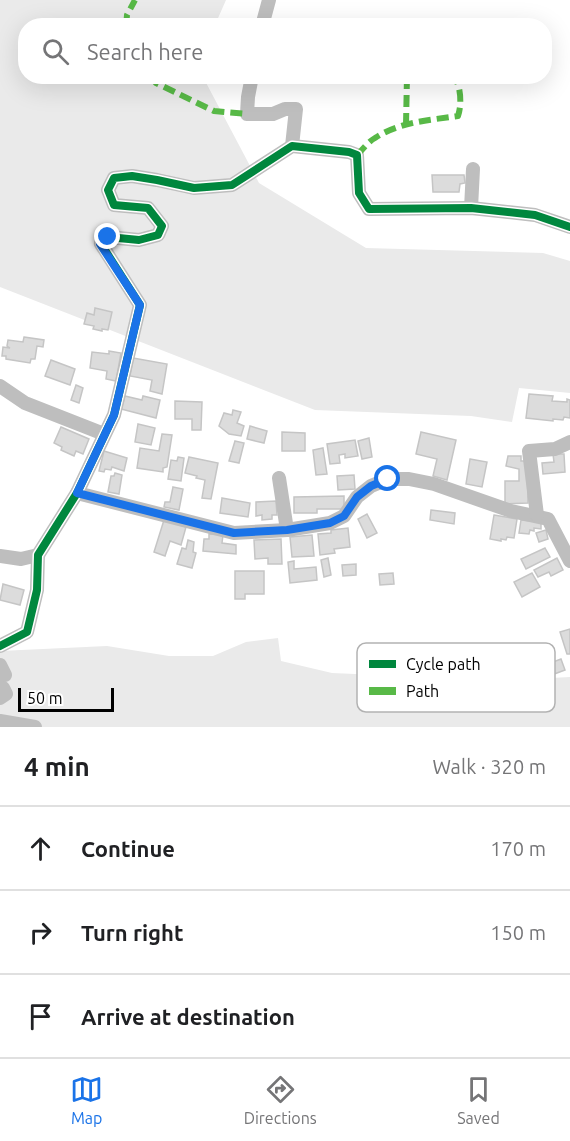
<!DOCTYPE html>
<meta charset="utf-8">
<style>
:root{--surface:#fff;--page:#f6f6f6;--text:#202124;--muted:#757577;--line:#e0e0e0;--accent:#1a73e8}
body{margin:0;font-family:Ubuntu,sans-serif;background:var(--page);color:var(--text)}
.scale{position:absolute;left:18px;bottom:15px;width:96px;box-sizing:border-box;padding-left:6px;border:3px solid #000;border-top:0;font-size:16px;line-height:21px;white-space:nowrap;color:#000;-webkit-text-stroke:4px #fff;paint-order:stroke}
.stop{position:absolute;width:18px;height:18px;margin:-14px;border:4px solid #1a73e8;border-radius:50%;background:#fff}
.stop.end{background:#1a73e8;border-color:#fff;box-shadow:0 2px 6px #0008}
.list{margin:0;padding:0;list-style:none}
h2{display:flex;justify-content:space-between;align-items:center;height:78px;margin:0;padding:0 24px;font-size:26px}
h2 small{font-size:20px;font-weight:400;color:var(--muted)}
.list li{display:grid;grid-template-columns:39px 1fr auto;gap:18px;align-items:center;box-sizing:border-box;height:84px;padding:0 24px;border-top:2px solid var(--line)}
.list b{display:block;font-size:22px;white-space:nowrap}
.list em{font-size:20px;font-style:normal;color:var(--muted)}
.icon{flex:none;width:33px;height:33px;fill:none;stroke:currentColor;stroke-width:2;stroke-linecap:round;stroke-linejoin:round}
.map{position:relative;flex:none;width:570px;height:727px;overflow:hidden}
.search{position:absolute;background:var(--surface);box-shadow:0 6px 24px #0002;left:18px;right:18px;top:18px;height:66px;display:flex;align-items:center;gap:15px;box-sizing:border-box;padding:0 21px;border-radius:24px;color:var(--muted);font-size:22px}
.sheet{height:330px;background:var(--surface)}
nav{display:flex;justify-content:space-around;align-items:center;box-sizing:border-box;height:84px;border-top:2px solid var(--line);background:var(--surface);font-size:16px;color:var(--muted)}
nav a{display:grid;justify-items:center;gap:3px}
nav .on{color:var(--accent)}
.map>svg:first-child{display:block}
.green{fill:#eaeaea}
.building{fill:#dcdcdc;stroke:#c5c5c5;stroke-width:1.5}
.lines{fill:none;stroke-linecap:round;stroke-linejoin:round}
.minor{stroke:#bebebe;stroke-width:14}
.quiet{stroke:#58b947;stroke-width:6;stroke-dasharray:12 6;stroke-linecap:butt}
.cycleway-casing{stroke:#fff;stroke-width:11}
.cycleway{stroke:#00873e;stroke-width:8}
.route{stroke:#1a73e8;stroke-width:8}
.key{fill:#fff;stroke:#b2b2b2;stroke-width:1.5}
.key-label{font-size:16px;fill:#000}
</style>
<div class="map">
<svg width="570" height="727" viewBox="0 0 570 727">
<rect width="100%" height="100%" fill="#fff"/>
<g class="green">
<polygon points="0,0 226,0 215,25 26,26 26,76 203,77 259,183 366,248 543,253 570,261 570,393 519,388 512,422 471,416 315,410 0,287"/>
<polygon points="278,638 281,661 332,673 378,675 452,664 512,666 551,678 570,677 570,727 0,727 0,651 107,646 169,656 213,656 246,642"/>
</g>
<g class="building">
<polygon points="432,175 464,175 465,183 460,184 459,192 433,192"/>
<polygon points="95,308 112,312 108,330 102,329 102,331 93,329 94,326 84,324 87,313 94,315"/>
<polygon points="24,337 44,340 43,347 37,346 35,359 31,359 30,363 6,359 6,356 2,356 3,347 10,348 7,346 8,340 23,342"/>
<polygon points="109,351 121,353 116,381 106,379 107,371 90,368 92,352 109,354"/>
<polygon points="133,358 167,364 162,394 150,391 152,380 130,376"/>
<polygon points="51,360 75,369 70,385 45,376"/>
<polygon points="76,385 83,388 79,403 71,400"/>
<polygon points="529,394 553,396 552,401 567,402 567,399 570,400 570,418 564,417 563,420 553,419 553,421 526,418"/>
<polygon points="125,396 142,400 143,396 160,400 156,418 121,409"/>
<polygon points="175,401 202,402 201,430 192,430 192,419 175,419"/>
<polygon points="233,410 241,412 237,423 244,426 241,436 229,434 219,426 224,413 232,415"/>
<polygon points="138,424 155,428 151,445 135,442"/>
<polygon points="250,426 267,431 264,443 247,439"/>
<polygon points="61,427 89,439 83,454 76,451 74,456 61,450 62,447 54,443"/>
<polygon points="282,432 305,433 305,451 282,451"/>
<polygon points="421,432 456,440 447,480 433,476 437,459 416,454"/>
<polygon points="162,434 172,435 167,467 163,468 163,472 137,468 140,448 159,451"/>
<polygon points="369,438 372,457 362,459 358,441"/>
<polygon points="355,440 358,456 345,458 345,454 339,455 340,463 330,464 327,444"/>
<polygon points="235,441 244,443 239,463 229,461"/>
<polygon points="323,448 327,474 316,475 313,450"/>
<polygon points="104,451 127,458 124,471 112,467 111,470 105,469 104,472 99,471"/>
<polygon points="553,454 564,454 565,472 543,474 542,463 554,462"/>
<polygon points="508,456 521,456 521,461 527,461 528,503 505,504 505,481 519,481 519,469 506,466"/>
<polygon points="178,457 184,458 181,481 168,479 171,460 177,461"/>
<polygon points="189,457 218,463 211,499 202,498 205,480 196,478 197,476 185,473"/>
<polygon points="470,459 487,462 482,487 466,484"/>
<polygon points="115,473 122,475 119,494 108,492 111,476 114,476"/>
<polygon points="354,475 355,489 338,490 337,476"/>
<polygon points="173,487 183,489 179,510 164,507 165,502 170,502"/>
<polygon points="344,496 344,509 317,509 317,513 294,513 294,497"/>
<polygon points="222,498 250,503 248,517 220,513"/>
<polygon points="276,501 277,515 272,515 272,519 262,520 262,515 256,516 256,502"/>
<polygon points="431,510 455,513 454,524 430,520"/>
<polygon points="367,514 377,533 367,538 358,519"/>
<polygon points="494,515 517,519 514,538 507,537 506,540 501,539 501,541 490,539"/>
<polygon points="164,520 186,527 181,545 170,541 165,556 154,552"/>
<polygon points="521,520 541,522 541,529 534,528 534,531 530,530 529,534 519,533"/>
<polygon points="348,528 350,547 334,549 335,553 320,555 318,534 331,533 331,530"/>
<polygon points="546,530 548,539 539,542 536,533"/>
<polygon points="209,534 223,535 222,543 236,545 236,554 203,551 204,539 209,539"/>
<polygon points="312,535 314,556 292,557 290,537"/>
<polygon points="281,539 282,564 268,564 268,558 255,559 254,540"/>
<polygon points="188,540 194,542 193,552 196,553 192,568 177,564 182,548 186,549"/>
<polygon points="545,548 550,557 526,569 521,559"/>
<polygon points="328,558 331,575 324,577 321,560"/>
<polygon points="557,558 563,570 551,576 549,572 538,577 534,570"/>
<polygon points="294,561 294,569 316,567 317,580 290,583 288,562"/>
<polygon points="356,564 356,575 343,576 342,565"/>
<polygon points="235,571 264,571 264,594 245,594 245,599 235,599"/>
<polygon points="393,573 394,584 380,585 379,574"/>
<polygon points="532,573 540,587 522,597 514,582"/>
<polygon points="3,584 24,590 20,605 0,600"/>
<polygon points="570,629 570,654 567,654 560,632"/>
<polygon points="561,659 565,670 549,676 545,665"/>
</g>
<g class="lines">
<g class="minor">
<polyline points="262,26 269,0"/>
<polyline points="252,76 248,97 247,114 273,114 285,109 296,109 292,146"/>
<polyline points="471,208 473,169"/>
<polyline points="0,386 25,403 104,434"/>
<polyline points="279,478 287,530"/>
<polyline points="77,493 234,533 287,530 330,523 344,516 357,497 371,486 388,479 409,479 434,484 511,511 548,519 570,561"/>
<polyline points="537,515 529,451 555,449 570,442"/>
<polyline points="0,556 21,559 38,555"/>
<polyline points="0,646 27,632 37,590 38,555 77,493 114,415 140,305 101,244 108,237 139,240 158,235 162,226 148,208 114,205 108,190 114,178 132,176 157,180 194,188 232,185 292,146 349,152 357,155 359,193 369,209 471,208 535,215 570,227"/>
<polyline points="0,665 5,675 0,675"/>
<polyline points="0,688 3,688 6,694 0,698"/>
<polyline points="0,721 35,727"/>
</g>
<g class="quiet">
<polyline points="126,26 127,15 135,0"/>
<polyline points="150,76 156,83 214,111 247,114"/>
<polyline points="406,125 407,76"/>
<path d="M357,155C363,149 368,142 375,138C399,122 430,120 458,116C462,104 461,87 454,76"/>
</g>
<g class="cycleway-casing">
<polyline id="cycleway" points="0,646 27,632 37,590 38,555 77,493 114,415 140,305 101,244 108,237 139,240 158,235 162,226 148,208 114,205 108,190 114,178 132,176 157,180 194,188 232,185 292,146 349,152 357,155 359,193 369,209 471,208 535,215 570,227"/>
</g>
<use href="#cycleway" class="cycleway"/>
</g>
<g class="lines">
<polyline class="route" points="108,237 100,244 140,305 114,415 77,493 234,533 287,530 330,523 344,516 357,497 371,486 388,479"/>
</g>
<rect x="357" y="643" width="198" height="69" rx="9" class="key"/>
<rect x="369" y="660" width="27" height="8" fill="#00873e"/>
<rect x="369" y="687" width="27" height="8" fill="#58b947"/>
<g class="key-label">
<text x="406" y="670">Cycle path</text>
<text x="406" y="697">Path</text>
</g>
</svg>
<div class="scale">50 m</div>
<div class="stop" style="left:388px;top:479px"></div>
<div class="stop end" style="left:108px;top:237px"></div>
<div class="search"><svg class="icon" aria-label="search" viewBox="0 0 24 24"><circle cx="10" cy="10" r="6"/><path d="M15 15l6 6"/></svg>Search here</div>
</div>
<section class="sheet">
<h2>4 min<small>Walk · 320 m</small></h2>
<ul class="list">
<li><svg class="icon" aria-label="ahead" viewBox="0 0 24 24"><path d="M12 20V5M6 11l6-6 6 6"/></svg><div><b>Continue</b></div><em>170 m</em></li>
<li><svg class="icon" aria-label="right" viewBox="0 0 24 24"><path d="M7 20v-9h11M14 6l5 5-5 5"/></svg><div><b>Turn right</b></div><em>150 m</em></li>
<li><svg class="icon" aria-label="arrive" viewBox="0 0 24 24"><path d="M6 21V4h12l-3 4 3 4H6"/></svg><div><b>Arrive at destination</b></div></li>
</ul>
</section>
<nav>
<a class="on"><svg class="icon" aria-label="map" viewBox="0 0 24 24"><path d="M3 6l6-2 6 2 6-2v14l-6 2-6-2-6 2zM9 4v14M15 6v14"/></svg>Map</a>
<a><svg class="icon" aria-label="directions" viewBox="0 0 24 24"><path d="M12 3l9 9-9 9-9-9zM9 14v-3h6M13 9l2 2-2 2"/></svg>Directions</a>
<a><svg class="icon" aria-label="saved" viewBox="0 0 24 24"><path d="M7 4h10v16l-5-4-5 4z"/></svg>Saved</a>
</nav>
